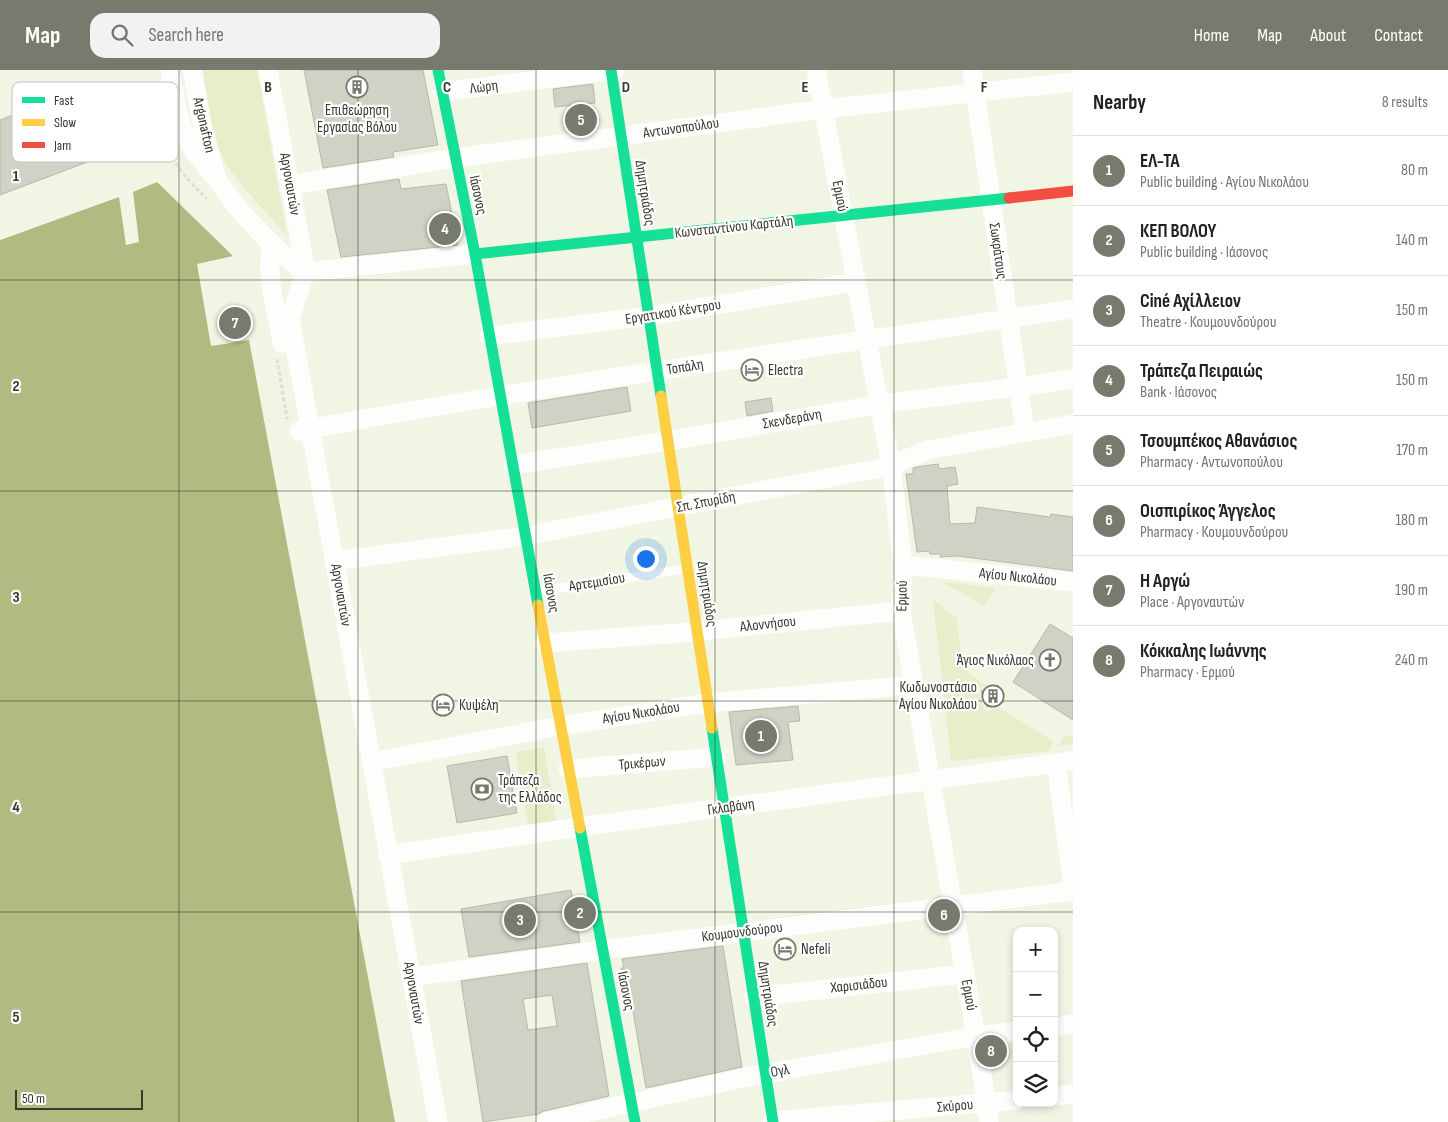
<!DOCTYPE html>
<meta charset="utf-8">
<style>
:root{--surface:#fff;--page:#f2f2f2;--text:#202124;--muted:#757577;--line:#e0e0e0;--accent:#777b6d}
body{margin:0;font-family:"Sofia Sans Condensed",sans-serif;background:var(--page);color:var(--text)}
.controls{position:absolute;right:15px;bottom:15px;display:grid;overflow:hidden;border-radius:10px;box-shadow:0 2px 8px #0003}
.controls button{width:45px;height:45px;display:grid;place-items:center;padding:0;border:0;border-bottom:1px solid var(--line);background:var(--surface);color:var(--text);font:25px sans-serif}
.scale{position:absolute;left:15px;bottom:12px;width:128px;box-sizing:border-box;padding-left:5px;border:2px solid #36392d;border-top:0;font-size:14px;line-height:18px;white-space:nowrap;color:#36392d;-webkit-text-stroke:4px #fff;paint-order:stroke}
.you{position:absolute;left:645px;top:488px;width:18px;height:18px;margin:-12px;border:4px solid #fff;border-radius:50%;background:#1a73e8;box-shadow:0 0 0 8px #1a73e833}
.badge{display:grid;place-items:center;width:32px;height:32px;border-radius:50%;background:var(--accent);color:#fff;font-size:16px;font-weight:700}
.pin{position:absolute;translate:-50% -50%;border:2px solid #fff;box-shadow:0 1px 5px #0006}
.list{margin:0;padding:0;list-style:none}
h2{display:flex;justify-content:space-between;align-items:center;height:65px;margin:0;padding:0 20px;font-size:21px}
h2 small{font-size:16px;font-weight:400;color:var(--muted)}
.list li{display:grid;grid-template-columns:32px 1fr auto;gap:15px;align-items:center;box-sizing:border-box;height:70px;padding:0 20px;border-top:1px solid var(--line)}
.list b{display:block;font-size:19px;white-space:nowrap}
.list p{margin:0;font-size:16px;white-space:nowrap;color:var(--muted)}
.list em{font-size:16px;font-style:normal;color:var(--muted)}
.icon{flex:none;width:28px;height:28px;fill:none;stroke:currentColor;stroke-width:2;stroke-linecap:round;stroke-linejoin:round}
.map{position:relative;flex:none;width:1073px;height:1052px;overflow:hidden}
header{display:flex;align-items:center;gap:30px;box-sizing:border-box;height:70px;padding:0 25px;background:var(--accent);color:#fff}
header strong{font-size:24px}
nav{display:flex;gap:28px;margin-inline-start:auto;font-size:18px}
.search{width:350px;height:45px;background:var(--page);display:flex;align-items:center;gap:12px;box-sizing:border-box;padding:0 18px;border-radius:15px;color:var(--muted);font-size:19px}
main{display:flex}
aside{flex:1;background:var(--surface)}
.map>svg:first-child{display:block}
.green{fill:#e6eeca}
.water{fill:#afbb80}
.pier{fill:#f0f5e4}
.building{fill:#cfd3c5;stroke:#b6b9ac;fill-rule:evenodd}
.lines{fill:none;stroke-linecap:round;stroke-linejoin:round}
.path{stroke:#dddfda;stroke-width:3;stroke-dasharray:4 2.5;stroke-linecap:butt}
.lane{stroke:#fdfefb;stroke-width:9}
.street{stroke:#fdfefb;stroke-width:19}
.fast{stroke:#16e098;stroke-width:11}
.slow{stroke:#ffcf43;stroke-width:11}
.jam{stroke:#f24e42;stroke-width:11}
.grid{fill:none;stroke:#36392d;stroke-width:1;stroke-opacity:0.55}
.labels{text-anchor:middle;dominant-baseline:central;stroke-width:4.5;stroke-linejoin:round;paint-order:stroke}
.street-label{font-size:15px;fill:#36392d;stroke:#fff}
.poi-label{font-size:15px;fill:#36392d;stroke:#fff;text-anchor:start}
.key{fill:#fff;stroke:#c3c4c0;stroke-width:1}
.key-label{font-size:14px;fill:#36392d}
.grid-label{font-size:16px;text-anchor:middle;font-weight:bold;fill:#36392d;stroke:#fff;stroke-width:4.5;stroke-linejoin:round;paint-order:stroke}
</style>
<header>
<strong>Map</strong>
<div class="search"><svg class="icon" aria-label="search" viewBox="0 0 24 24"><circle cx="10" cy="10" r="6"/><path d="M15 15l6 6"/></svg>Search here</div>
<nav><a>Home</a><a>Map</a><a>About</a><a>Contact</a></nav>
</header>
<main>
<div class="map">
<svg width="1073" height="1052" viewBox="0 0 1073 1052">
<rect width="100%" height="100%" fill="#f0f5e4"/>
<g class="green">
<path d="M203,0H257L287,166C267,142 236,113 222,86C210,61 208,27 203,0Z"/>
<polygon points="943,512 996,518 984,536"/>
<polygon points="933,530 957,548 962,598 986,615 977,619 985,642 1000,638 1054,672 1049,681 951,691"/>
<polygon points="1073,665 1073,674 1058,676 1065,666"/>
<polygon points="544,677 557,754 529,758 516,682"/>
</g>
<polygon class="water" points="157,112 233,186 197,194 211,276 249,270 395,1052 0,1052 0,170"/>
<polygon class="pier" points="156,110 157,112 133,122 139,172 126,175 119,127 0,170 0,168"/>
<g class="building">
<polygon points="304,0 423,0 438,75 393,82 394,87 323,98"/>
<polygon points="593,14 595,33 555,37 553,19"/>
<polygon points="66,25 90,91 0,125 0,50"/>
<polygon points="399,109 401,119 446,114 458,175 341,187 327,120"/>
<polygon points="627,317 631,341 532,358 528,333"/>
<polygon points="771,328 773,341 747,346 745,332"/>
<polygon points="938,394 939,399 955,397 958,414 947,416 950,454 975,453 977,437 1050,447 1051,444 1073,447 1073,501 958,486 940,487 941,484 930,484 929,481 917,482 906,404 913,404 913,398 917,397"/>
<polygon points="1050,554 1073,568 1073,650 1013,612"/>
<polygon points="998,615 1004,632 987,637 981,621"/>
<polygon points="798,636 800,651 788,652 793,690 736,695 729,642"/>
<polygon points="507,686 517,743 457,753 447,696"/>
<polygon points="571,820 580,872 469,887 461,839"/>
<polygon points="723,876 742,997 646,1018 632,935 628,934 621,898 624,898 622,889"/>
<path d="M587,893L609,1026L544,1041L538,1044L483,1052L461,911ZM552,925L557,956L528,960L523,929Z"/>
</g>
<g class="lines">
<g class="path">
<polyline points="140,54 160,66 167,73"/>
<path d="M166,69C171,94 190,112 207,129"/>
<polyline points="277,289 287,349"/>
</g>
<polyline class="lane" points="538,521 686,499"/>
<g class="street">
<path d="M170,0C174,24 177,49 188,71C196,86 207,97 218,111C225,120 231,130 238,138C258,161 280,185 305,202L475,184"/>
<polyline points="192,0 203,59 216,105"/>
<polyline points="268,0 305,196 305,202 290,249 438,1052"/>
<polyline points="816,0 891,396 903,495 901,541 976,966 989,1052"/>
<polyline points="972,0 1025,362"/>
<polyline points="442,22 615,0"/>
<polyline points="290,115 455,88 824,39 1073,12"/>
<path d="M272,173C265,206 276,240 282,273"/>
<polyline points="489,266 649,246 856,212"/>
<path d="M299,361C556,313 815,278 1073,239"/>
<polyline points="513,395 668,371 880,334 1018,317 1073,309"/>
<polyline points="334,491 525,466 891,396 927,380 1073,354"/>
<polyline points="903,495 1073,512"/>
<polyline points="545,573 680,563 901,541"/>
<polyline points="371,692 560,656 708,633 914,615"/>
<polyline points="1056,693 1073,817"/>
<polyline points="568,699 716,687"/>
<polyline points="388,785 579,757 1073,691"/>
<polyline points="411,907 602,880 1073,821"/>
<polyline points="754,927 965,904"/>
<polyline points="1054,957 1073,954"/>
<polyline points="1054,1026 1073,1024"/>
<polyline points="773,1051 1017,1030"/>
<polyline points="546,1052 747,1007 976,966 1017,961"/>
</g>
<g class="fast">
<polyline points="438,0 475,184 538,535"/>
<polyline points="611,0 661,326"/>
<polyline points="475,184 1009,128"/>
<polyline points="712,658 773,1052"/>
<polyline points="580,758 635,1052"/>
</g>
<g class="slow">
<polyline points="661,326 712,658"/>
<polyline points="538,535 580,758"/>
</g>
<polyline class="jam" points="1009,128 1073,121"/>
</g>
<path class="grid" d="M179,0V1052M358,0V1052M536,0V1052M715,0V1052M894,0V1052M0,210H1073M0,421H1073M0,631H1073M0,842H1073"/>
<defs>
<g id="building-ring" transform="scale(1.125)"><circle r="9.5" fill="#fff" stroke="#777b6d" stroke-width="1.5"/><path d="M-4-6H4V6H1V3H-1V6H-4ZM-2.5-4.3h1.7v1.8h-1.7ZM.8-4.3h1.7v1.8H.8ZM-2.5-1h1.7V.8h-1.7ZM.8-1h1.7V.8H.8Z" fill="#777b6d"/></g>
<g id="hotel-ring" transform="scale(1.125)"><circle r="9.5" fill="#fff" stroke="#777b6d" stroke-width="1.5"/><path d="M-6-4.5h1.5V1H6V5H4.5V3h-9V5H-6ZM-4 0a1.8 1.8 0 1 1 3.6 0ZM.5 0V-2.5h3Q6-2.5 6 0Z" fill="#777b6d"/></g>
<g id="church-ring" transform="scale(1.125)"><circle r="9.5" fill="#fff" stroke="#777b6d" stroke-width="1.5"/><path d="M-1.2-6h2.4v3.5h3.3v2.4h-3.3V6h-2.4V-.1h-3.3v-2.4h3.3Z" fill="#777b6d"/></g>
<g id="bank-ring" transform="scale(1.125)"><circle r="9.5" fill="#fff" stroke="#777b6d" stroke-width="1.5"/><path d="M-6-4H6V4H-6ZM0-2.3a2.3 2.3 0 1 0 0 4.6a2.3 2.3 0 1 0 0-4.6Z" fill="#777b6d"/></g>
</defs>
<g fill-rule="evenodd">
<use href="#building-ring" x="357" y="17"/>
<use href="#hotel-ring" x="752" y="300"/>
<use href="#church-ring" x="1050" y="590"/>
<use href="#building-ring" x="993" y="626"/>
<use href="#hotel-ring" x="443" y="635"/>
<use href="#bank-ring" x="482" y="719"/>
<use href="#hotel-ring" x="785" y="879"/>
</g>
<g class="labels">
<g class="street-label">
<text transform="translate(484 17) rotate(-7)">Λώρη</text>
<text transform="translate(204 55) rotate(77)">Argonafton</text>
<text transform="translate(681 58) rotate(-8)">Αντωνοπούλου</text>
<text transform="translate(290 114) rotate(80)">Αργοναυτών</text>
<text transform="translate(645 123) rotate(81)">Δημητριάδος</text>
<text transform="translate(478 125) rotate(78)">Ιάσονος</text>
<text transform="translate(840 126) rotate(79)">Ερμού</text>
<text transform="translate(734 157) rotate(-6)">Κωνσταντίνου Καρτάλη</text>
<text transform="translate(998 181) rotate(82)">Σωκράτους</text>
<text transform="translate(673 242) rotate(-9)">Εργατικού Κέντρου</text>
<text transform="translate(685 297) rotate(-9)">Τοπάλη</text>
<text transform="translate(792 349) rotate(-10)">Σκενδεράνη</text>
<text transform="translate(706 432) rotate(-11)">Σπ. Σπυρίδη</text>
<text transform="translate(1018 507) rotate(6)">Αγίου Νικολάου</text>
<text transform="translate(597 512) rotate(-9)">Αρτεμισίου</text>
<text transform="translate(551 523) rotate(80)">Ιάσονος</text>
<text transform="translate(707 524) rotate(81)">Δημητριάδος</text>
<text transform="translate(341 525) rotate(80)">Αργοναυτών</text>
<text transform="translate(902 526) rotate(-89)">Ερμού</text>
<text transform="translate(768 554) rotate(-6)">Αλοννήσου</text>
<text transform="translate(641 643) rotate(-9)">Αγίου Νικολάου</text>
<text transform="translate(642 693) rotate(-5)">Τρικέρων</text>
<text transform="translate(731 737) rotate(-8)">Γκλαβάνη</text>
<text transform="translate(742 862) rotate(-7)">Κουμουνδούρου</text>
<text transform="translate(859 915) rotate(-6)">Χαρισιάδου</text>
<text transform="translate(626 921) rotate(79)">Ιάσονος</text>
<text transform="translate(414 923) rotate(80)">Αργοναυτών</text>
<text transform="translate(768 924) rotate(81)">Δημητριάδος</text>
<text transform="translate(969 925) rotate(80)">Ερμού</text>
<text transform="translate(780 1001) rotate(-10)">Ογλ</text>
<text transform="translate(955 1036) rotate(-5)">Σκύρου</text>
</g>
<g class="poi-label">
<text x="357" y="40" text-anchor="middle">Επιθεώρηση<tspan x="357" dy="17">Εργασίας Βόλου</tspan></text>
<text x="768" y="300">Electra</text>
<text x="1034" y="590" text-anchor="end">Άγιος Νικόλαος</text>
<text x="977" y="617" text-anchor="end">Κωδωνοστάσιο<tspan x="977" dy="17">Αγίου Νικολάου</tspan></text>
<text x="459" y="635">Κυψέλη</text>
<text x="498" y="710">Τράπεζα<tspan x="498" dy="17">της Ελλάδος</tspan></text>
<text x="801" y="879">Nefeli</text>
</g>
</g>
<rect x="12" y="12" width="166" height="80" rx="8" class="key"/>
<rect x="22" y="27" width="23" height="6" fill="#16e098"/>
<rect x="22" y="49" width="23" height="7" fill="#ffcf43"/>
<rect x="22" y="72" width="23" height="6" fill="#f24e42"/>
<g class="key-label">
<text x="54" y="35">Fast</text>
<text x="54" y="57">Slow</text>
<text x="54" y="80">Jam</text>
</g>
<g class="grid-label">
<text x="268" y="22">B</text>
<text x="447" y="22">C</text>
<text x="626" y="22">D</text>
<text x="805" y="22">E</text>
<text x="984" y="22">F</text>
<text x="16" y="111">1</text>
<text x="16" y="321">2</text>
<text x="16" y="532">3</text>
<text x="16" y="742">4</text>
<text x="16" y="952">5</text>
</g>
</svg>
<div class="controls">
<button>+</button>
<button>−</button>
<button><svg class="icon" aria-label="locate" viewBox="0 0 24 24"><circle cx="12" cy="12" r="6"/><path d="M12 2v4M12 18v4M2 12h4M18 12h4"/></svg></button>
<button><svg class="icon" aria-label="layers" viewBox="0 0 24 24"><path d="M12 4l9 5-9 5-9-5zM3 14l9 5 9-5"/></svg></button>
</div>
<div class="scale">50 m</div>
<div class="you"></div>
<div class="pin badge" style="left:761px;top:666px">1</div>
<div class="pin badge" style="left:580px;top:843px">2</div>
<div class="pin badge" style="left:520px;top:850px">3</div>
<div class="pin badge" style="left:445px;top:159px">4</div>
<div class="pin badge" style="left:581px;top:50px">5</div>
<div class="pin badge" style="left:944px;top:845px">6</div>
<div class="pin badge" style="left:235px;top:253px">7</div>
<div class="pin badge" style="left:991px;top:981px">8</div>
</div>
<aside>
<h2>Nearby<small>8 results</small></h2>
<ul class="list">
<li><span class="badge">1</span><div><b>ΕΛ-ΤΑ</b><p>Public building · Αγίου Νικολάου</p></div><em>80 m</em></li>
<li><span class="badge">2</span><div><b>ΚΕΠ ΒΟΛΟΥ</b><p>Public building · Ιάσονος</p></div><em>140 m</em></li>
<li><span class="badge">3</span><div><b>Ciné Αχίλλειον</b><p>Theatre · Κουμουνδούρου</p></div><em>150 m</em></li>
<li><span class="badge">4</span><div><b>Τράπεζα Πειραιώς</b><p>Bank · Ιάσονος</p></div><em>150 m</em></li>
<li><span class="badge">5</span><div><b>Τσουμπέκος Αθανάσιος</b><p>Pharmacy · Αντωνοπούλου</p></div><em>170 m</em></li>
<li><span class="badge">6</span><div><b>Οισπιρίκος Άγγελος</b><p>Pharmacy · Κουμουνδούρου</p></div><em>180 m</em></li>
<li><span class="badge">7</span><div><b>Η Αργώ</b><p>Place · Αργοναυτών</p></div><em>190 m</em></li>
<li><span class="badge">8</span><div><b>Κόκκαλης Ιωάννης</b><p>Pharmacy · Ερμού</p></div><em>240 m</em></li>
</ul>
</aside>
</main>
